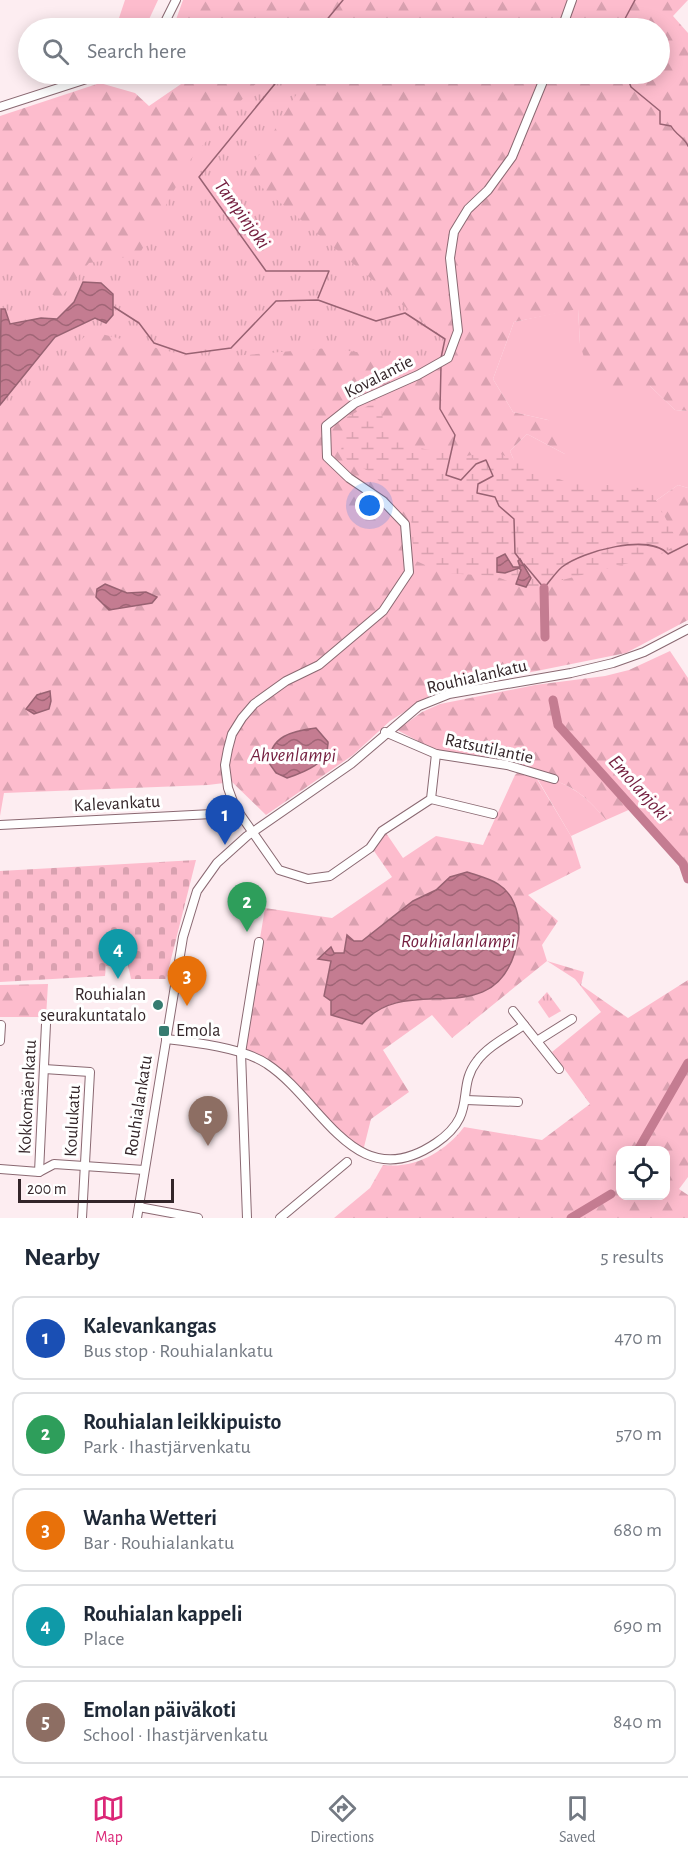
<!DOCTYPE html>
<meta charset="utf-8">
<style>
:root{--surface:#fff;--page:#f6f6f7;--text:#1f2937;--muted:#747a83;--line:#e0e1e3;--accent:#db2777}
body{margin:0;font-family:"Alegreya Sans",sans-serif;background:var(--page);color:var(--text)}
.controls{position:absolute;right:18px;bottom:18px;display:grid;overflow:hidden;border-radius:12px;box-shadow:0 3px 15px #0003}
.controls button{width:54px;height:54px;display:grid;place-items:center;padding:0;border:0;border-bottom:2px solid var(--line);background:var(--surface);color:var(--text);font:30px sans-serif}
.scale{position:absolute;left:18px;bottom:15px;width:156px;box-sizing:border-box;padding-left:6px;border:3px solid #332529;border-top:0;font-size:16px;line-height:21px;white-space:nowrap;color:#332529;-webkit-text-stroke:4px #fff;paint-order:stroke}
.you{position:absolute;left:370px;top:506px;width:21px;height:21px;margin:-15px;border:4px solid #fff;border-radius:50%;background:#1a73e8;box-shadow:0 0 0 9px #1a73e833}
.badge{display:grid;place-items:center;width:39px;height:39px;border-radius:50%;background:var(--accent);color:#fff;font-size:20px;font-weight:700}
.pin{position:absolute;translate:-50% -50px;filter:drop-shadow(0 2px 3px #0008)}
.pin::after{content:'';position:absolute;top:32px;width:21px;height:18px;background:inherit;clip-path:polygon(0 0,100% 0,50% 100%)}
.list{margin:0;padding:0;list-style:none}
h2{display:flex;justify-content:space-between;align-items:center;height:78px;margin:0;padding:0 24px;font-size:26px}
h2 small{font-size:20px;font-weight:400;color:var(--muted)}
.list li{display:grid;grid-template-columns:39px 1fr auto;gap:18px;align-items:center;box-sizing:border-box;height:84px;margin:0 12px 12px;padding:0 12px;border:2px solid var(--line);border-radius:12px}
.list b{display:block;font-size:22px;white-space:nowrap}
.list p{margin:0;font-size:20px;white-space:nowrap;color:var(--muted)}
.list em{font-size:20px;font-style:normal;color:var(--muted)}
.icon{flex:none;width:33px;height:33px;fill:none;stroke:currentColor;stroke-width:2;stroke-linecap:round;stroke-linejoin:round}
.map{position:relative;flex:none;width:688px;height:1218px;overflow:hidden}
.search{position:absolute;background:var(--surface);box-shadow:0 3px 15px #0003;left:18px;right:18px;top:18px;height:66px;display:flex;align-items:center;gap:15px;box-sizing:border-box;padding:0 21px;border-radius:33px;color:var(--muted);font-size:22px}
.sheet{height:558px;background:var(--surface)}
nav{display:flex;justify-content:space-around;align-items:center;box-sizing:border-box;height:84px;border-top:2px solid var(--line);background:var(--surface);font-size:16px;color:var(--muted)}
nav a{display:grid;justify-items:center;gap:3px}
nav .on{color:var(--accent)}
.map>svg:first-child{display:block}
.grass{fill:#fdbccd}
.forest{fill:url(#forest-firs);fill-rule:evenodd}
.wetland{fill:url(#wetland-marsh)}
.cemetery{fill:url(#cemetery-stones)}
.park{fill:url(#park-tufts)}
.water{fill:url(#water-waves);stroke:#986272;stroke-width:1.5}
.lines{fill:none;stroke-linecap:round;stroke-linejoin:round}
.stream{stroke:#986272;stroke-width:1.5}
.river{stroke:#c47c91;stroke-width:9}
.minor-casing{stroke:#8a6972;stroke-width:10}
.minor{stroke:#fff;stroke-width:8}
.poi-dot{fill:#367b70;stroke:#fff;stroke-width:2}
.labels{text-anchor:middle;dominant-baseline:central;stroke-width:6;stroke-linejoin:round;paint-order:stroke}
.street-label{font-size:18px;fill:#332529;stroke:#fff}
.poi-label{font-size:18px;fill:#332529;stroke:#fff;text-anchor:end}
.water-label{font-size:20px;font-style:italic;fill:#731d3e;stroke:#fff}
</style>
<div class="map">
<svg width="688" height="1218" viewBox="0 0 688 1218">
<defs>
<pattern id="forest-firs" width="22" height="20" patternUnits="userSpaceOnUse" patternTransform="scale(1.5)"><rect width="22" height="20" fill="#fdbccd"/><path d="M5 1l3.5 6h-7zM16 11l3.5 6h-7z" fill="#d9a1b0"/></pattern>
<pattern id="wetland-marsh" width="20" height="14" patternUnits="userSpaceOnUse" patternTransform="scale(1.5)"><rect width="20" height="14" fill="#fdbccd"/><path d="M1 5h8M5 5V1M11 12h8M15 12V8" fill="none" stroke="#d9a1b0"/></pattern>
<pattern id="cemetery-stones" width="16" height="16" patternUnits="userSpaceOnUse" patternTransform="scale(1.5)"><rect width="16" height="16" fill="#fdbccd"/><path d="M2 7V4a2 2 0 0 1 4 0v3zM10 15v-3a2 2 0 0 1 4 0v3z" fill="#d9a1b0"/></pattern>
<pattern id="park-tufts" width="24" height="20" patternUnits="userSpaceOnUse" patternTransform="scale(1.5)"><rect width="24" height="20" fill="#fdbccd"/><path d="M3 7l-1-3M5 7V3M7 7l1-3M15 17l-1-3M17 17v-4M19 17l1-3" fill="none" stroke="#d9a1b0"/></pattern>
<pattern id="water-waves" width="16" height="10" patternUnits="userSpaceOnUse" patternTransform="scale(1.5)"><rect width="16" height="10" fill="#c47c91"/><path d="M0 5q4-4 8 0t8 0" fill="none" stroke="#a06576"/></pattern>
</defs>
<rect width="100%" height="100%" fill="#fdedf1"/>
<g class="grass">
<polygon points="125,0 158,0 145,28 116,27"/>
<polygon points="578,308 580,344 650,386 675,410 688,411 688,488 678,485 647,507 517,468 510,451 527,434 565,454 548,420 513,412 493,379 514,322"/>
<polygon points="479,744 525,770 459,756"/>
<path d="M534,773C569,784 583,792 606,820L571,836Z"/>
</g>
<g class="forest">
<polygon points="183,0 688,0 673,16 688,33 688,411 675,410 650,386 618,396 588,371 580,344 578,309 514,322 493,379 513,412 548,420 577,441 565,454 527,434 510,451 517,468 647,507 678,485 688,488 688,620 626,653 437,691 390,721 353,755 266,815 232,782 208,785 4,793 0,816 0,405 74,302 0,310 0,116 100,83 135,93 149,106 184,82 191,74 660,74 660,28 173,28"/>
<path d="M670,651L688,678V879L683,864L633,808L606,820C583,792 570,784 534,774L571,836L581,868L528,895L558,921L542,945L547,961L584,972L581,985L628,1018L688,980V1177L679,1189L688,1195V1218H334L370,1188L383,1165C415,1169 445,1152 464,1127L542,1140L590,1104L552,1052L601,1012L575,979L547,961L452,1038L432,1015L383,1050L409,1092L371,1119L364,1147L359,1152L291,1082L241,1053L265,908L332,918L392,877L374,851L386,833L403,858L436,836L483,845L515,775L521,769L479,744L459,756L433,749L397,730L422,712L440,704L535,685L605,676L629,670ZM620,1150H666V1196H620Z"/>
<polygon points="48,984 46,1017 0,1017 0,985"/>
</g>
<polygon class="wetland" points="381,399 384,434 413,447 465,456 496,452 564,481 650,489 674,534 671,548 660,555 527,589 495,576 443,573 414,560 411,517 372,473 340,456 347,417"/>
<polygon class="cemetery" points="196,860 166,979 131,979 128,965 106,966 105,976 0,982 0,871"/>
<g class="park">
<polygon points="316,13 338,27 337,28 303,28"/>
<polygon points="264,74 309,74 247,175 447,342 428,362 328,348 199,359 90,331 0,422 0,250 59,300 89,263 139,255 191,159"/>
<polygon points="547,992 561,1011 549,1018 538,1002"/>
</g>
<g class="water">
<polygon points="83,282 101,283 113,294 113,315 106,323 95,318 55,337 0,405 1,309 5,309 10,324 41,318 57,319 74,302"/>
<polygon points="505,554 513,567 520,567 518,561 520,559 531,578 526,587 516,584 521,570 519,568 505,573 497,572 497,558"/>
<polygon points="105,584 127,593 146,592 157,597 152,603 109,610 96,597 97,589"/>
<polygon points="50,691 51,701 49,709 34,714 26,709 37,695"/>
<path d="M316,728L328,742C329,763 305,772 287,778L276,773L269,763C270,736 292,731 316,728Z"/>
<path d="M467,872C488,879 505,882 514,903C521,920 520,935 515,952C490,1033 406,971 362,1024L331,1015V1001L324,996L331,961L318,959L331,947L334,953H344L347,935L354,941H362L413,901L436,890L450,877Z"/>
</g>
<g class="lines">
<g class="stream">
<polyline points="320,28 343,0"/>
<polyline points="620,28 635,0"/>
<polyline points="283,74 199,177 266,271 329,271 318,298"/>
<path d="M626,74L631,87L660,111V124L671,126C676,135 685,138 688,146"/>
<polyline points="114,307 139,323 154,343 186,354 231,348 276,301 318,300 376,321 405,313 445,339 441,358"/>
<polyline points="441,366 440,409 455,435 446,475 461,480 476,464 486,460 493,476 478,484 477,493 495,497 499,506 514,519 515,553 521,561"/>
<path d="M524,564L544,588C550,581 556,572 562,567C583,551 649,533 668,554L688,544"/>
</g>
<g class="river">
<polyline points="544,588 545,637"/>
<polyline points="553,700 558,725 683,864 688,879"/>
<polyline points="638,1150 688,1063"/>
<polyline points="571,1218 611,1194"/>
</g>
<g class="minor-casing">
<g id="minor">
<polyline points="162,28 176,0"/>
<polyline points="562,28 572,0"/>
<polyline points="0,107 102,74"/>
<polyline points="385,732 436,754 507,765 554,779"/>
<polyline points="436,754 431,799 382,831 370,848 330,876 308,879 279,870 235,807 228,788 225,765 228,749 232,734 242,718 254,704 286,681 319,665 383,611 409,572 405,524 383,501 349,478 327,457 326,426 355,403 418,375 448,358 458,331 450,258 454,232 468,209 488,190 512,157 546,74"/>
<polyline points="431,799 493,814"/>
<polyline points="0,825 212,814 235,807"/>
<polyline points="513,1011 559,1069"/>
<path d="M166,1039C193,1042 244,1048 267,1064C323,1101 355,1198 436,1143C479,1114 455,1089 477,1061C488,1046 510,1035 524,1025"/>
<polyline points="0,1041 1,1025"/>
<polyline points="537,1041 572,1019"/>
<polyline points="44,1069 90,1072 82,1218"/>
<polyline points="466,1100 518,1102"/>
<polyline points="0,1169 39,1172 54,1164 144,1170"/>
<polyline points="39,1172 46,1024"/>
<polyline points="139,1207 198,1218"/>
<polyline points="137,1218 183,937 197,891 217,863 247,836 351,764 419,706 449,694 571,673 613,663 644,652 688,629"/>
<polyline points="247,1218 241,1053 259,942"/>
<polyline points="280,1218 347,1162"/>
</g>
</g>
<use href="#minor" class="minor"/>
</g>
<g class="poi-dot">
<circle cx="158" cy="1005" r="6"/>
<rect x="158" y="1025" width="12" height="12" rx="3"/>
</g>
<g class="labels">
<g class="street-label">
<text transform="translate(379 377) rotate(-27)">Kovalantie</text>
<text transform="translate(477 677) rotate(-13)">Rouhialankatu</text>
<text transform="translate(489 749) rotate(12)">Ratsutilantie</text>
<text transform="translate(117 804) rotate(-3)">Kalevankatu</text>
<text transform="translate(28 1097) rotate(-87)">Kokkomäenkatu</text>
<text transform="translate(139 1106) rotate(-81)">Rouhialankatu</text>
<text transform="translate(73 1121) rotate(-87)">Koulukatu</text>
</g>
<g class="poi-label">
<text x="146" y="995">Rouhialan<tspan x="146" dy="21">seurakuntatalo</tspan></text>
<text x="176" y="1031" text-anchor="start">Emola</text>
</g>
<g class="water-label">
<text transform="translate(242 214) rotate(54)">Tampinjoki</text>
<text x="293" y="755">Ahvenlampi</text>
<text transform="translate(639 788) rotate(48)">Emolanjoki</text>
<text x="458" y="941">Rouhialanlampi</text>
</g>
</g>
</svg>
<div class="controls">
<button><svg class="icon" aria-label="locate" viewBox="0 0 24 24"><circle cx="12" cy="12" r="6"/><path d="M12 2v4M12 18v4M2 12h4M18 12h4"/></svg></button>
</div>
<div class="scale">200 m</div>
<div class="you"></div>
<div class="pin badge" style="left:225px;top:845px;background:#1a4fb4">1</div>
<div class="pin badge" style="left:247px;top:932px;background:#2e9e5b">2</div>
<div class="pin badge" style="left:187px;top:1006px;background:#e8710a">3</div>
<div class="pin badge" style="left:118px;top:979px;background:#0f9aa8">4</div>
<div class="pin badge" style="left:208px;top:1146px;background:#8d6e63">5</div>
<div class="search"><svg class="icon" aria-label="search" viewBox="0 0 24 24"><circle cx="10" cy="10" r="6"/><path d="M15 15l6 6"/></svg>Search here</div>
</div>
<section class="sheet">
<h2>Nearby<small>5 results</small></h2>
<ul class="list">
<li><span class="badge" style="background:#1a4fb4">1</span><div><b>Kalevankangas</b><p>Bus stop · Rouhialankatu</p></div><em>470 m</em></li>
<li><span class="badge" style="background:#2e9e5b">2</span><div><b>Rouhialan leikkipuisto</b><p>Park · Ihastjärvenkatu</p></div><em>570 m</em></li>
<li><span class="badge" style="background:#e8710a">3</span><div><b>Wanha Wetteri</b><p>Bar · Rouhialankatu</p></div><em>680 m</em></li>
<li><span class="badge" style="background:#0f9aa8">4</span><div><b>Rouhialan kappeli</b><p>Place</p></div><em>690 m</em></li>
<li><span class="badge" style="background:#8d6e63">5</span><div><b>Emolan päiväkoti</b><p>School · Ihastjärvenkatu</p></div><em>840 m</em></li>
</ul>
</section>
<nav>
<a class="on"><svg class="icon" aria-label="map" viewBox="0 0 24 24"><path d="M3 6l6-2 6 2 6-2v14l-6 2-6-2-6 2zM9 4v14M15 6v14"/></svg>Map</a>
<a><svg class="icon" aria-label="directions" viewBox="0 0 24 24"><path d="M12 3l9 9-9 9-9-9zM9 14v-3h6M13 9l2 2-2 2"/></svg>Directions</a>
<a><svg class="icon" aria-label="saved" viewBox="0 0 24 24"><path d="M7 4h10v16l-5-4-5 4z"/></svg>Saved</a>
</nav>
